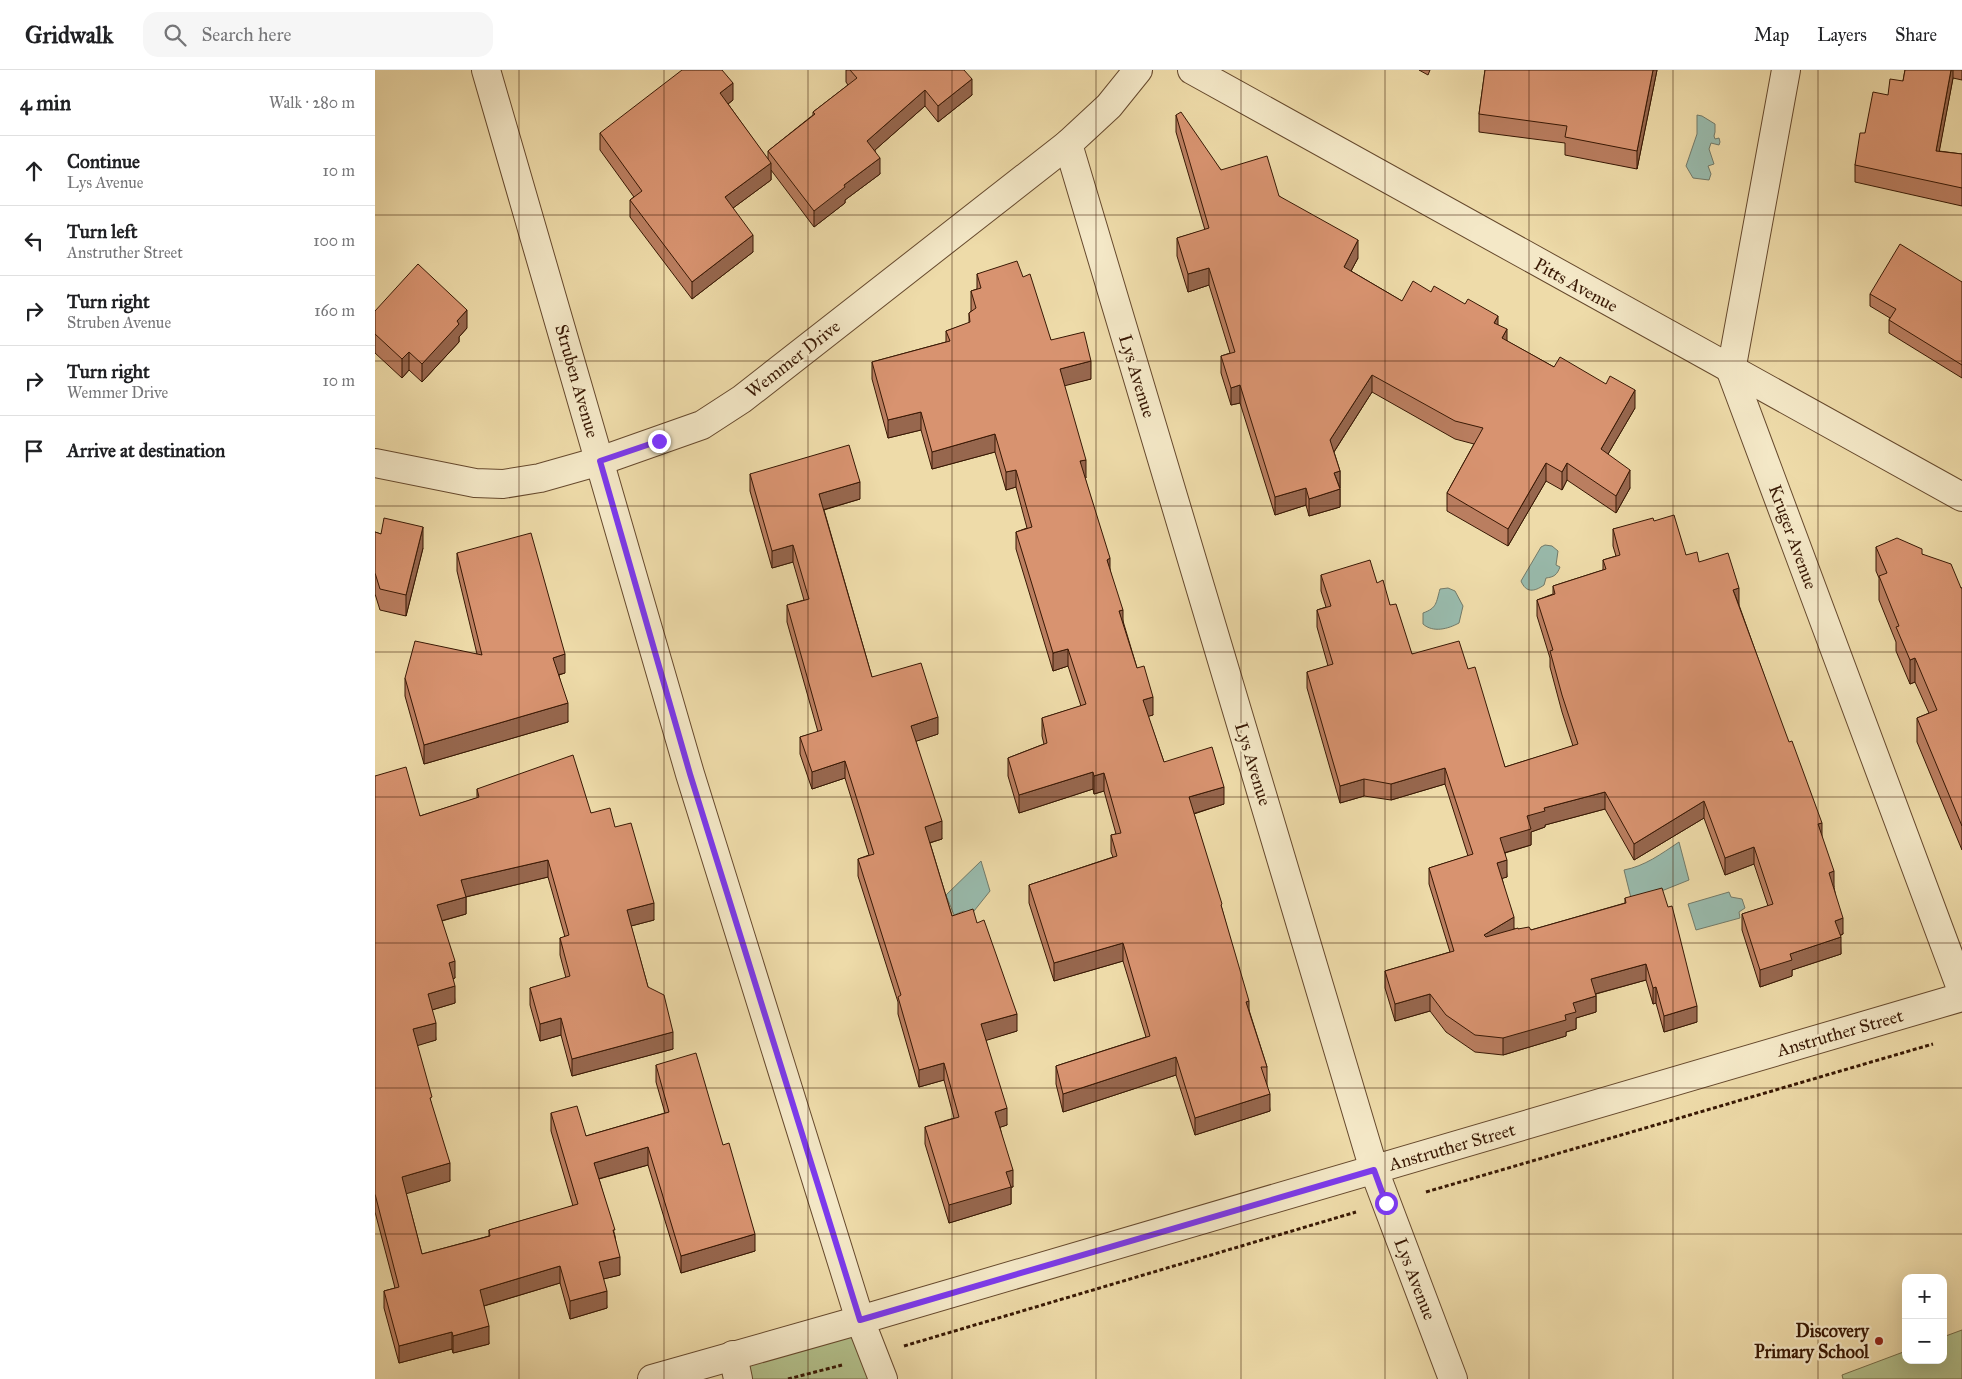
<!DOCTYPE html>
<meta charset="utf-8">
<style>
:root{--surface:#fff;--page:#f6f6f6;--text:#202124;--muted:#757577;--line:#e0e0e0}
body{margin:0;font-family:"IM FELL Great Primer",serif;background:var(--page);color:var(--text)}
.controls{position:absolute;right:15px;bottom:15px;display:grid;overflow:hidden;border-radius:10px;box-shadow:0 5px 20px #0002}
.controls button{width:45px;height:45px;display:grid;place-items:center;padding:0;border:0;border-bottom:1px solid var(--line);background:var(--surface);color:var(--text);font:25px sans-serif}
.stop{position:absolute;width:15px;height:15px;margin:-11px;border:4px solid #7c3aed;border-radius:50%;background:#fff}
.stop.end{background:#7c3aed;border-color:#fff;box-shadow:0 1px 5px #0008}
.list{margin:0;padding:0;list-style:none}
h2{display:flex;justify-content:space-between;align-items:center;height:65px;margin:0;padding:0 20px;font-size:21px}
h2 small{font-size:16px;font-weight:400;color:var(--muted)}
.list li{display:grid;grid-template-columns:32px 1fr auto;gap:15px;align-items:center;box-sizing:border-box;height:70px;padding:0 20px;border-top:1px solid var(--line)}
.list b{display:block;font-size:19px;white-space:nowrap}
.list p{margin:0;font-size:16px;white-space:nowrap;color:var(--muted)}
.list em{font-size:16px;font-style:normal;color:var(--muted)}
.icon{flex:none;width:28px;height:28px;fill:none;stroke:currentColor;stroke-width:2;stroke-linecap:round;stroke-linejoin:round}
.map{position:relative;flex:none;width:1587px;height:1309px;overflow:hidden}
header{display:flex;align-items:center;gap:30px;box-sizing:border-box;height:70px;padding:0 25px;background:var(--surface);border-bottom:1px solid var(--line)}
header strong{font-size:24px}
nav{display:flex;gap:28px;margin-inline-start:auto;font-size:18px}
.search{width:350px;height:45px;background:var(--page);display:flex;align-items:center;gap:12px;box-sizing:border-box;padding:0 18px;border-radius:15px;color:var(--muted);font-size:19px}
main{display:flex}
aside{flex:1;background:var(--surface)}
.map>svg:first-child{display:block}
.green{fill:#b3c18c;stroke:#766c48}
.water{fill:#99bbad;stroke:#727a69}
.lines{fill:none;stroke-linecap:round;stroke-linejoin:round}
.street-casing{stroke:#66492d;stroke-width:30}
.path{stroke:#381804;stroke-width:3;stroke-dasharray:4 2.5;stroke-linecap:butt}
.street{stroke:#f4e8c7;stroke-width:28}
.wall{fill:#ba7e60;stroke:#381804}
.shaded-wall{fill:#97674e;stroke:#381804}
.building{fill:#d89370;stroke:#381804}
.route{stroke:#7c3aed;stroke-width:6}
.grid{fill:none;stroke:#381804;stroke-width:1;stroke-opacity:0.55}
.poi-dot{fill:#8f2418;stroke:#f4e8c7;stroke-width:2}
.labels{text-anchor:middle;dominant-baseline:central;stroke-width:4.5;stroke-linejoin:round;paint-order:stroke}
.street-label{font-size:18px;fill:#381804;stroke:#f4e8c7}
.poi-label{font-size:18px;font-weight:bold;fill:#381804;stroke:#f4e8c7;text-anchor:end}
</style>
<header>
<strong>Gridwalk</strong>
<div class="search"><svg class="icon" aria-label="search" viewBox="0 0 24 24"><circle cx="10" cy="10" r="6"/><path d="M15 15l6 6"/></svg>Search here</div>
<nav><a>Map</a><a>Layers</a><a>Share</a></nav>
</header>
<main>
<aside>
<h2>4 min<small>Walk · 280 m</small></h2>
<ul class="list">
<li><svg class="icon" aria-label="ahead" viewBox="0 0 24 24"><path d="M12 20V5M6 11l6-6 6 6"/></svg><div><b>Continue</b><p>Lys Avenue</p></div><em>10 m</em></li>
<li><svg class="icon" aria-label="left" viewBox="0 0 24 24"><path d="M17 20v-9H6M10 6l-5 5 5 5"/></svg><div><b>Turn left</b><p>Anstruther Street</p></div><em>100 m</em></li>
<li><svg class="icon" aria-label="right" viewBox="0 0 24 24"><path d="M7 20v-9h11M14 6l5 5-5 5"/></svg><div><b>Turn right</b><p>Struben Avenue</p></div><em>160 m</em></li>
<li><svg class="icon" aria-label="right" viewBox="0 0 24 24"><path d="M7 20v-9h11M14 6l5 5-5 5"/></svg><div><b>Turn right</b><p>Wemmer Drive</p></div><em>10 m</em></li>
<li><svg class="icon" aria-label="arrive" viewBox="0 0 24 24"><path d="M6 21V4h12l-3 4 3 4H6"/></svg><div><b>Arrive at destination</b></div></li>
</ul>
</aside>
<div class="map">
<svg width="1587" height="1309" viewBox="0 0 1587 1309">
<rect width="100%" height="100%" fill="#eedba9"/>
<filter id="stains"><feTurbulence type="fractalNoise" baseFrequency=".004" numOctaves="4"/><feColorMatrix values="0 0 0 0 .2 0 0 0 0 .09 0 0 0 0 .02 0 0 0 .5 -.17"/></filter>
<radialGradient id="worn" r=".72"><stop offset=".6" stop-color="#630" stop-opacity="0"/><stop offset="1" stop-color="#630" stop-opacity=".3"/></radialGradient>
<g class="green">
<polygon points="1587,1260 1587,1309 1468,1309 1467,1305 1531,1281 1531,1290 1568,1290 1568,1267"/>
<polygon points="477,1265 494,1309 376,1309 372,1295"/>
</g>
<g class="water">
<polygon points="1322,45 1327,46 1340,54 1340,62 1339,66 1340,69 1344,68 1345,72 1344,75 1336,73 1334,79 1339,94 1333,96 1336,104 1334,110 1318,108 1311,96 1322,64"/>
<path d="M1170,475L1177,476L1183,481L1181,495L1185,497C1182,505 1179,507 1171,508L1169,515C1159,522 1151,523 1146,511L1166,477Z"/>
<path d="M1073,518L1080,521L1088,536L1084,553C1073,559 1058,563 1048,554V543C1062,538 1061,533 1065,519Z"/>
<path d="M1304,772L1314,810L1289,820L1256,828L1249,800C1270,796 1286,784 1304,772Z"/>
<polygon points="606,791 615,821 595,846 589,841 579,845 571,825"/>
<polygon points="1354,822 1356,827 1367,829 1370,838 1364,842 1365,848 1321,860 1313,834"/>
</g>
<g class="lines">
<g class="street-casing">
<g id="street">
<polyline points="111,0 315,704 485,1250 508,1309"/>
<polyline points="817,0 1587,427"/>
<polyline points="1411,0 1356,301 1587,921"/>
<polyline points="693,74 999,1100 1078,1309"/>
<polyline points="0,393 100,413 128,414 165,408 225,391 327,355 367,329 693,74 734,36 763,0"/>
<polyline points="358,1285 363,1309"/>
<polyline points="277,1309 485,1250 1587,927"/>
</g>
</g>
<g class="path">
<polyline points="1051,1122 1558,974"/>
<polyline points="529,1276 981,1142"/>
<polyline points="413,1309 467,1295"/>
</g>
<use href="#street" class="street"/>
</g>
<g class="wall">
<polygon points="471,0 589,0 597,25 563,52 550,36 500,80 505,104 470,130 470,133 439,157 396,100 396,110 358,138 378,182 317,229 255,147 255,130 259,127 225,80 225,63 358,30 353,34 393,90 393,81 438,45 438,42 473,15 471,12"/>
<polygon points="1044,0 1055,0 1053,5"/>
<polygon points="1110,0 1282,0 1262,99 1190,85 1190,73 1104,62 1104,44"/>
<polygon points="1530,0 1587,0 1587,10 1578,8 1564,81 1587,84 1587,136 1480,112 1480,95 1490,63 1513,25 1528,11"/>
<polygon points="801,45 846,100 904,126 983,188 976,201 1027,231 1056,222 1123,255 1132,271 1179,297 1260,338 1233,384 1255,418 1241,443 1192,410 1187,420 1171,411 1133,476 1072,441 1072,423 1099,374 1080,369 997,322 959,382 965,401 965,437 934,446 931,435 900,445 865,333 856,335 846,303 846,286 855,283 834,215 813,222 802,186 802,168 830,160 801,62"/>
<polygon points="602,204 648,207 676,270 716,309 689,315 711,408 710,408 735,500 748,551 762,598 778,645 773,646 789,692 849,734 819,744 847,839 874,940 892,997 892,1015 895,1041 820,1065 801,1005 688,1042 681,1014 681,996 771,967 748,891 679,911 654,833 654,815 738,787 736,782 736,765 741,764 729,721 719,724 718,719 644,743 633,706 633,688 669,674 667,666 667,648 706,636 693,596 678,601 641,479 641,462 652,458 641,417 631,420 620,382 557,399 546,360 513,368 497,309 497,292 571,272 571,261 594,253 594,243 596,241 596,221 602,219"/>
<polygon points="1587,212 1587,308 1514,263 1514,250 1515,248 1495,236 1495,224"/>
<polygon points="0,241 92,258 84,267 84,272 47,312 34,300 27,308 0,283"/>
<polygon points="375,404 485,429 449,440 497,607 563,664 541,671 567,769 555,773 577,846 602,853 642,961 611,970 632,1055 625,1057 638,1117 636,1117 636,1134 574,1153 550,1074 550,1057 579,1048 569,1010 544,1017 523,944 523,932 483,806 483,789 494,785 470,708 437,719 425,684 425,667 443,662 412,552 412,535 429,530 418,492 397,498 375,421"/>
<polygon points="1279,451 1311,485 1324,492 1364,535 1447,768 1459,817 1468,864 1465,866 1466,884 1417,900 1417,906 1385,917 1367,860 1367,844 1393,836 1379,794 1350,805 1329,748 1259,790 1230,739 1170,755 1170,757 1156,762 1156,775 1130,783 1132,807 1127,808 1139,859 1156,860 1250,833 1250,828 1322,952 1289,962 1281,933 1278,934 1271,910 1221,924 1221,942 1201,948 1201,959 1191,962 1191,966 1128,985 1100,982 1071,962 1055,941 1020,951 1010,918 1010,901 1075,882 1054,814 1054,798 1093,786 1070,714 1016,730 989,726 965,733 932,618 932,602 953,596 942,557 942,540 951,537 946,521 946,505 1002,513 1015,535 1037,584 1093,599 1130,697 1198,676 1187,642 1175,597 1175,588 1162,546 1162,530 1178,524 1178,516 1228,500 1228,490 1241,486 1238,476 1238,459"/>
<polygon points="0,462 48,478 31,546 5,540 0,524"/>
<polygon points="1501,477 1547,484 1586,518 1587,518 1587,780 1542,672 1542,648 1554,643 1540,612 1535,614 1521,581 1521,572 1504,530 1504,508 1501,501"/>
<polygon points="82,483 190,603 184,605 193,652 49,694 30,626 30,608 102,584 82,501"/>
<polygon points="0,706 45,746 102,728 102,719 216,743 240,757 279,850 256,856 273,917 298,979 197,1006 186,965 165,971 155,935 155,918 191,908 185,885 185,868 190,867 173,807 91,827 91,844 67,851 80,908 78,909 80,933 57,940 61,970 42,975 75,1111 31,1123 47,1184 114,1166 114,1160 198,1136 176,1061 176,1043 211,1066 290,1043 281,1012 281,995 348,1075 380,1181 306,1203 273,1095 224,1109 240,1166 245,1205 228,1209 232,1238 195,1249 185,1213 109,1236 114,1274 78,1283 77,1279 24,1293 9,1238 9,1221 20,1218 0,1142"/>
</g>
<g class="shaded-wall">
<polygon points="1278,0 1282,0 1262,99 1262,81"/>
<polygon points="1576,0 1578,0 1578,8 1561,99 1561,81"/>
<polygon points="597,9 597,25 563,52 563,36"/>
<polygon points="358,13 358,30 345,40 345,23"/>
<polygon points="550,20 550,36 492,87 492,71"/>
<polygon points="505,88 505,104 470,130 470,133 439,157 439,141 469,115"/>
<polygon points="396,93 396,110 350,144 350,127"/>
<polygon points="378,165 378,182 317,229 317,212"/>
<polygon points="983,170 983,188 969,214 969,197"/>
<polygon points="834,198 834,215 813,222 813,204"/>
<polygon points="92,240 92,258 84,267 84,272 47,312 47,294 82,251"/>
<polygon points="1123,246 1123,264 1119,253"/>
<polygon points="1132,259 1132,277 1127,268"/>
<polygon points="34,282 34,300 27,308 27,289"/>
<polygon points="716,291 716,309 685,317 685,299"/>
<polygon points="997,305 997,322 955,388 955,370"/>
<polygon points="865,315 865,333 856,335 856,318"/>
<polygon points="1260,320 1260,338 1226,396 1226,379"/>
<polygon points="546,342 546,360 513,368 513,350"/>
<polygon points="620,364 620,382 557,399 557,382"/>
<polygon points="711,390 711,408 705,409 705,391"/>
<polygon points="1171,393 1171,411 1133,476 1133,459"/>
<polygon points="1192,393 1192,410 1187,420 1187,402"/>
<polygon points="641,400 641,417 631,420 631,402"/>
<polygon points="1255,400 1255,418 1241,443 1241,426"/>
<polygon points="965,401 965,418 959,403"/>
<polygon points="485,412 485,429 444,441 444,424"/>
<polygon points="931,418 931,435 900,445 900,427"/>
<polygon points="965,419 965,437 934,446 934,429"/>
<polygon points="48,457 48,478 31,546 31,525"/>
<polygon points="418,475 418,492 397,498 397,481"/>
<polygon points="735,488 735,505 732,490"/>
<polygon points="1364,518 1364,535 1358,520"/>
<polygon points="748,540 748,557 744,541"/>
<polygon points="693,579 693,596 678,601 678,583"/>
<polygon points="190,584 190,603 178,606 178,588"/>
<polygon points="1540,588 1540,612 1535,614 1535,590"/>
<polygon points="778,627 778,645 768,648 768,630"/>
<polygon points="193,633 193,652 49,694 49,675"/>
<polygon points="563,647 563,664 536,673 536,656"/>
<polygon points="470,691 470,708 437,719 437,702"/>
<polygon points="1070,698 1070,714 1016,730 1016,714"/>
<polygon points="718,702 718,719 644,743 644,725"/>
<polygon points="729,703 729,721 719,724 719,706"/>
<polygon points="989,709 989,726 965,733 965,716"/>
<polygon points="849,717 849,734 814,745 814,727"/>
<polygon points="1230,722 1230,739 1170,755 1170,757 1156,762 1156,775 1125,784 1125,768 1152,746 1169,738"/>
<polygon points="1329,731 1329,748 1259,790 1259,774"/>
<polygon points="567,751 567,769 550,774 550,757"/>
<polygon points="1447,753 1447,769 1443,754"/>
<polygon points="1379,777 1379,794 1350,805 1350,788"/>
<polygon points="173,790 173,807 86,828 86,810"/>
<polygon points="1132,790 1132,807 1122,810 1122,793"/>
<polygon points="1459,801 1459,817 1454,819 1454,803"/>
<polygon points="91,827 91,844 62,852 62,835"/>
<polygon points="279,833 279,850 252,857 252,840"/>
<polygon points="1139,847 1139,863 1109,881 1109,865"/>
<polygon points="1468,848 1468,864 1460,867 1460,851"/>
<polygon points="1466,867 1466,884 1417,900 1417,906 1385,917 1385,900 1415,884"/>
<polygon points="748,873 748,891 679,911 679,893"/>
<polygon points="80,891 80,908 74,910 74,893"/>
<polygon points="1271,894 1271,910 1216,925 1216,909"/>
<polygon points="80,916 80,933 53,941 53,924"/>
<polygon points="1281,917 1281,933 1278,934 1278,918"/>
<polygon points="1055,924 1055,941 1020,951 1020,934"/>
<polygon points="1221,926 1221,942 1201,948 1201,959 1191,962 1191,966 1128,985 1128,968 1198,933"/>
<polygon points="874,931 874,949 871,932"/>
<polygon points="1322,936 1322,952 1289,962 1289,946"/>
<polygon points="642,944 642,961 606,972 606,954"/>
<polygon points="186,948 186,965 165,971 165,954"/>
<polygon points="61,953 61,970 38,977 38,959"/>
<polygon points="298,962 298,979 197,1006 197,989"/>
<polygon points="801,987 801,1005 688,1042 688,1024"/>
<polygon points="569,993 569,1010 544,1017 544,1000"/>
<polygon points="895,1024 895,1041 820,1065 820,1048"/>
<polygon points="632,1038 632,1055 620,1059 620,1042"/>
<polygon points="273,1077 273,1095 219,1110 219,1093"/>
<polygon points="75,1093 75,1111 27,1125 27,1107"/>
<polygon points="638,1100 638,1117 636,1117 636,1134 574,1153 574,1135 631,1102"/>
<polygon points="380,1164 380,1181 306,1203 306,1186"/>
<polygon points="245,1187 245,1205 224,1210 224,1192"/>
<polygon points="185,1196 185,1213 105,1237 105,1220"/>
<polygon points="232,1221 232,1238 195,1249 195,1231"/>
<polygon points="114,1256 114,1274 78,1283 78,1266"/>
<polygon points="77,1262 77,1279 24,1293 24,1276"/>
</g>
<g class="building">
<polygon points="307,0 347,0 358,13 345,23 396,93 350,127 378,165 317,212 255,130 267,121 225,63"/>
<polygon points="475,0 589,0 597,9 563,36 550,20 492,71 505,88 469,115 470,117 439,141 393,81 440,44 438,42 482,8"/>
<polygon points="1110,0 1278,0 1262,81 1190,67 1192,56 1104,44"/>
<polygon points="1530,0 1576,0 1561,81 1587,84 1587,118 1480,95 1485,63 1490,63 1498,22 1513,25 1515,9 1528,11"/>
<polygon points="806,42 846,100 892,86 904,126 983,170 969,197 1027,231 1038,211 1056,222 1059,216 1090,234 1093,229 1123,246 1119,253 1132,259 1127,268 1179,297 1185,287 1231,314 1235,306 1260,320 1226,379 1255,400 1241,426 1192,393 1187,402 1171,393 1133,459 1072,423 1108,358 1080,351 997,305 955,370 965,401 959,403 965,419 934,429 931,418 900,427 865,315 856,318 846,286 860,282 834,198 813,204 802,168 834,158 801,45"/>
<polygon points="1525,174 1587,212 1587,295 1514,250 1521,239 1495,224"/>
<polygon points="642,191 648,207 655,204 676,270 709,262 716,291 685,299 711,390 705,391 735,488 732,490 748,540 744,541 762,598 769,596 778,627 768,630 789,692 837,677 849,717 814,727 847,834 846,835 874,931 871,932 892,997 886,997 895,1024 820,1048 801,987 688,1024 681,996 775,966 748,873 679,893 654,815 742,786 736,765 746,763 729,703 719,706 718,702 644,725 633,688 672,673 667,648 711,634 693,579 678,583 641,462 657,457 641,400 631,402 620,364 557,382 546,342 513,350 497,292 575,271 571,261 595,252 594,243 601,238 596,221 606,218 602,204"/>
<polygon points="43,194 92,240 82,251 84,254 47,294 34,282 27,289 0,264 0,241"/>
<polygon points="474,375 485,412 444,424 497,607 546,593 563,647 536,656 567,751 550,757 577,846 598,839 602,853 609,850 642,944 606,954 632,1038 620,1042 638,1100 631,1102 636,1117 574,1135 550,1057 584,1047 569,993 544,1000 523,927 526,925 483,789 499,784 470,691 437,702 425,667 447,660 412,535 434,529 418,475 397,481 375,404"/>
<polygon points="1299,445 1311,485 1322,482 1324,492 1353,483 1364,518 1358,520 1414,672 1417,671 1447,753 1443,754 1459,801 1454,803 1468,848 1460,851 1466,867 1415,884 1417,890 1385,900 1367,844 1398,834 1379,777 1350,788 1329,731 1259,774 1230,722 1169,738 1170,741 1152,746 1156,759 1125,768 1132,790 1122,793 1139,847 1109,865 1111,867 1143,858 1143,859 1154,857 1156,860 1251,833 1250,828 1287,818 1293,837 1297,836 1322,936 1289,946 1281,917 1278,918 1271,894 1216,909 1221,926 1198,933 1201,942 1190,945 1191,950 1128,968 1100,965 1071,945 1055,924 1020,934 1010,901 1079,881 1054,798 1098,784 1070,698 1016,714 989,709 965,716 932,602 958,594 942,540 956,536 946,505 995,490 1002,513 1008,510 1015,535 1021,534 1037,584 1084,571 1093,599 1100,597 1130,697 1203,674 1187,625 1175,581 1178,580 1162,530 1180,524 1178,516 1231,499 1228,490 1245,485 1238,459 1278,448 1279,451"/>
<polygon points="9,448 48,457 31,525 5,519 0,503 0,462 6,464"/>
<polygon points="156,463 190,584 178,588 193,633 49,675 30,608 40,571 107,585 82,483"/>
<polygon points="1522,468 1547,479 1547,484 1576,494 1586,518 1587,518 1587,756 1542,648 1562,640 1540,588 1535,590 1521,557 1524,556 1504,506 1512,503 1501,477"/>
<polygon points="198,685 216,743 235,738 240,757 256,753 279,833 252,840 273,917 289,925 298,962 197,989 186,948 165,954 155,918 195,906 185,868 194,865 173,790 86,810 91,827 62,835 80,891 74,893 80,916 53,924 61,953 38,959 57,1027 55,1028 75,1093 27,1107 47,1184 115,1166 114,1160 203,1134 176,1043 202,1036 211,1066 294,1042 281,995 321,983 348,1075 354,1073 380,1164 306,1186 273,1077 219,1093 240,1160 238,1160 245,1187 224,1192 232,1221 195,1231 185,1196 105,1220 114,1256 78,1266 77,1262 24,1276 9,1221 24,1217 0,1124 0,706 31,697 45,746 104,727 102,719"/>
</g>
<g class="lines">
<polyline class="route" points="284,371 225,391 315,704 485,1250 999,1100 1011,1133"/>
</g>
<path class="grid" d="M144,0V1309M289,0V1309M433,0V1309M577,0V1309M721,0V1309M866,0V1309M1010,0V1309M1154,0V1309M1298,0V1309M1443,0V1309M0,145H1587M0,291H1587M0,436H1587M0,582H1587M0,727H1587M0,873H1587M0,1018H1587M0,1164H1587"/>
<circle class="poi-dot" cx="1504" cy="1271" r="5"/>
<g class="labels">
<g class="street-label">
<text transform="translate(1201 215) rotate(29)">Pitts Avenue</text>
<text transform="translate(418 289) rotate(-38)">Wemmer Drive</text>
<text transform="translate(762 306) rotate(73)">Lys Avenue</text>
<text transform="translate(202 311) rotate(74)">Struben Avenue</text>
<text transform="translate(1418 467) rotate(70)">Kruger Avenue</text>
<text transform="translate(878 694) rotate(73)">Lys Avenue</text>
<text transform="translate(1465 963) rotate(-16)">Anstruther Street</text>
<text transform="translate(1077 1077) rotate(-16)">Anstruther Street</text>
<text transform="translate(1040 1209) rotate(69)">Lys Avenue</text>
</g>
<g class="poi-label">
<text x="1494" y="1261">Discovery<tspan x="1494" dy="21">Primary School</tspan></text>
</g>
</g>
<rect width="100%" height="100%" filter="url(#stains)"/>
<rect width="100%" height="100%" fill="url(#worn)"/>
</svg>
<div class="controls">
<button>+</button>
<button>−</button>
</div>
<div class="stop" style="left:1011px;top:1133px"></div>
<div class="stop end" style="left:284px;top:371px"></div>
</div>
</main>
